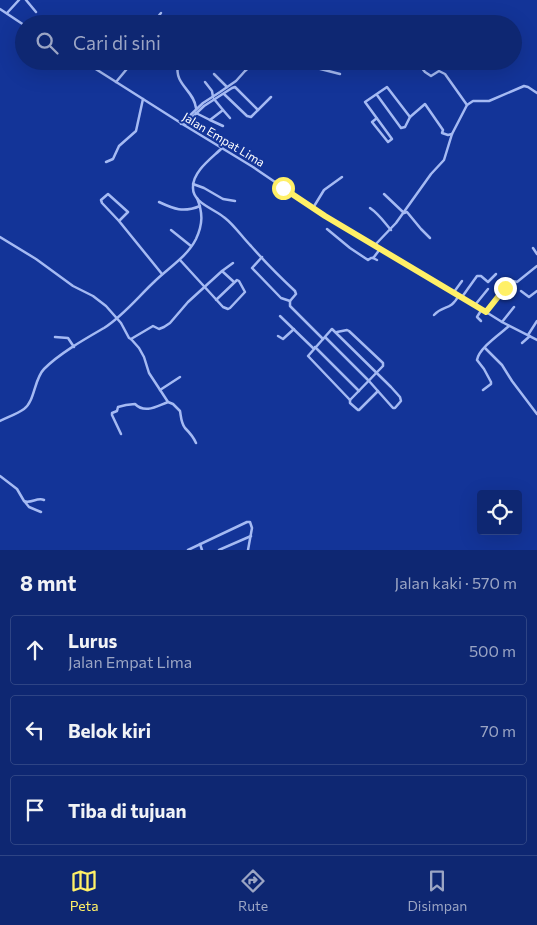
<!DOCTYPE html>
<html lang="id">
<meta charset="utf-8">
<style>
:root{--surface:#0e2772;--page:#1c337a;--text:#f1f3f6;--muted:#9ba5c4;--line:#2e4484;--accent:#fff067}
body{margin:0;font-family:Commissioner,sans-serif;background:var(--page);color:var(--text)}
.controls{position:absolute;right:15px;bottom:15px;display:grid;overflow:hidden;border-radius:5px;box-shadow:0 5px 20px #0002}
.controls button{width:45px;height:45px;display:grid;place-items:center;padding:0;border:0;border-bottom:1px solid var(--line);background:var(--surface);color:var(--text);font:25px sans-serif}
.stop{position:absolute;width:15px;height:15px;margin:-11px;border:4px solid #fff067;border-radius:50%;background:#fff}
.stop.end{background:#fff067;border-color:#fff;box-shadow:0 1px 5px #0008}
.list{margin:0;padding:0;list-style:none}
h2{display:flex;justify-content:space-between;align-items:center;height:65px;margin:0;padding:0 20px;font-size:21px}
h2 small{font-size:16px;font-weight:400;color:var(--muted)}
.list li{display:grid;grid-template-columns:32px 1fr auto;gap:15px;align-items:center;box-sizing:border-box;height:70px;margin:0 10px 10px;padding:0 10px;border:1px solid var(--line);border-radius:5px}
.list b{display:block;font-size:19px;white-space:nowrap}
.list p{margin:0;font-size:16px;white-space:nowrap;color:var(--muted)}
.list em{font-size:16px;font-style:normal;color:var(--muted)}
.icon{flex:none;width:28px;height:28px;fill:none;stroke:currentColor;stroke-width:2;stroke-linecap:round;stroke-linejoin:round}
.map{position:relative;flex:none;width:537px;height:550px;overflow:hidden}
.search{position:absolute;background:var(--surface);box-shadow:0 5px 20px #0002;left:15px;right:15px;top:15px;height:55px;display:flex;align-items:center;gap:12px;box-sizing:border-box;padding:0 18px;border-radius:28px;color:var(--muted);font-size:19px}
.sheet{height:305px;background:var(--surface)}
nav{display:flex;justify-content:space-around;align-items:center;box-sizing:border-box;height:70px;border-top:1px solid var(--line);background:var(--surface);font-size:14px;color:var(--muted)}
nav a{display:grid;justify-items:center;gap:2px}
nav .on{color:var(--accent)}
.map>svg:first-child{display:block}
.lines{fill:none;stroke-linecap:round;stroke-linejoin:round}
.street{stroke:#a5baf3;stroke-width:2.5}
.route{stroke:#fff067;stroke-width:6}
.labels{text-anchor:middle;dominant-baseline:central;stroke-width:4;stroke-linejoin:round;paint-order:stroke}
.street-label{font-size:12px;fill:#fff;stroke:#133498}
</style>
<div class="map">
<svg width="537" height="550" viewBox="0 0 537 550">
<rect width="100%" height="100%" fill="#133498"/>
<g class="lines">
<g class="street">
<polyline points="26,0 36,12"/>
<polyline points="0,9 24,25"/>
<polyline points="7,13 19,0"/>
<polyline points="152,24 161,13"/>
<polyline points="83,61 184,125 253,167 325,216 418,272 462,297 502,322 537,340"/>
<polyline points="289,61 340,74"/>
<polyline points="416,61 425,72 431,76 439,71 445,74 467,105"/>
<path d="M178,65C174,85 194,90 196,108"/>
<polyline points="214,74 227,87"/>
<polyline points="116,82 131,64 130,61"/>
<polyline points="205,82 212,91 213,97"/>
<polyline points="224,94 247,116 251,117 271,97"/>
<polyline points="377,95 401,128 405,127 410,117 425,104 443,130 442,133 448,135 452,134"/>
<polyline points="223,110 230,118"/>
<polyline points="196,113 210,120 223,110 214,99"/>
<polyline points="377,118 372,122 388,142 392,139 365,102 387,87 410,117"/>
<polyline points="210,120 223,126"/>
<polyline points="181,124 203,103 220,92 236,81 245,71 256,61"/>
<polyline points="184,125 204,106 232,88 235,87 258,110"/>
<path d="M222,148C212,158 193,171 193,187C192,203 215,209 225,218C235,226 242,237 251,246C265,262 280,277 295,291L296,294L290,301V306L323,339"/>
<polyline points="106,162 113,159 119,146 136,131 143,99"/>
<polyline points="193,184 204,188 223,199 235,201"/>
<polyline points="384,194 404,213 407,212 421,229 430,238"/>
<path d="M159,202C174,209 183,213 200,206"/>
<polyline points="313,208 324,190 342,177"/>
<path d="M370,208C379,214 384,222 391,230"/>
<polyline points="119,221 128,212 108,194 101,200 102,203 119,221 162,274"/>
<polyline points="327,229 350,248 368,260 371,258 373,258"/>
<polyline points="171,230 191,246"/>
<path d="M0,237L36,259L73,286L93,296L106,306L121,323L129,338L131,339L139,348L144,357L149,373L168,402L173,404L180,411C181,416 181,423 185,428C190,433 193,436 196,443"/>
<polyline points="374,246 396,223 431,174 444,160 452,134 467,105 473,101 489,101 524,86 528,87 537,93"/>
<polyline points="533,248 537,254"/>
<polyline points="262,257 252,268 281,298 290,301"/>
<polyline points="180,260 223,307 228,309 230,308 245,292 239,281 237,280 216,300"/>
<polyline points="377,260 373,258 374,257 380,249"/>
<polyline points="222,271 234,282"/>
<polyline points="521,291 529,297 537,291"/>
<polyline points="454,292 462,281"/>
<polyline points="462,297 477,276 481,276 488,282 496,274"/>
<polyline points="475,305 488,289"/>
<polyline points="486,311 503,291 504,289 513,281 517,282 537,266"/>
<path d="M434,315C444,304 450,312 459,295"/>
<polyline points="280,316 313,348"/>
<polyline points="481,321 477,317 482,309"/>
<polyline points="502,322 514,307"/>
<polyline points="337,332 347,330 349,331 383,363 383,366 350,400 350,403 358,410 359,410 378,391"/>
<polyline points="528,335 537,321"/>
<polyline points="278,336 283,339 294,329"/>
<polyline points="55,337 68,338 74,347"/>
<polyline points="325,337 369,381 393,408 395,408 401,401 400,397 391,387 332,329 331,330 308,356 350,400"/>
<polyline points="131,339 153,326 159,329 164,327 170,323 188,302 222,271 233,263"/>
<polyline points="522,343 530,336"/>
<polyline points="315,347 359,391"/>
<polyline points="485,348 502,365 512,381 537,414"/>
<polyline points="160,390 180,377"/>
<path d="M483,390L491,384V382L484,369L477,360C479,348 500,334 509,326"/>
<path d="M0,421C8,417 17,414 24,409C35,401 34,379 44,369C60,353 85,339 104,328C123,316 138,297 154,282C168,268 187,257 196,239C203,224 203,213 197,198"/>
<path d="M121,434L112,415V413L117,411L118,407L126,405L135,404C145,414 157,406 168,402"/>
<path d="M0,476L17,489L24,501C31,504 37,497 44,500"/>
<polyline points="25,502 29,507 41,512"/>
<polyline points="200,544 202,550"/>
<polyline points="188,550 247,522 250,522 252,528 248,550"/>
<polyline points="219,550 251,536"/>
</g>
</g>
<g class="lines">
<polyline class="route" points="283,188 325,216 486,312 505,288"/>
</g>
<g class="labels">
<g class="street-label">
<text transform="translate(224 139) rotate(31)">Jalan Empat Lima</text>
</g>
</g>
</svg>
<div class="controls">
<button><svg class="icon" aria-label="locate" viewBox="0 0 24 24"><circle cx="12" cy="12" r="6"/><path d="M12 2v4M12 18v4M2 12h4M18 12h4"/></svg></button>
</div>
<div class="stop" style="left:283px;top:188px"></div>
<div class="stop end" style="left:505px;top:288px"></div>
<div class="search"><svg class="icon" aria-label="search" viewBox="0 0 24 24"><circle cx="10" cy="10" r="6"/><path d="M15 15l6 6"/></svg>Cari di sini</div>
</div>
<section class="sheet">
<h2>8 mnt<small>Jalan kaki · 570 m</small></h2>
<ul class="list">
<li><svg class="icon" aria-label="ahead" viewBox="0 0 24 24"><path d="M12 20V5M6 11l6-6 6 6"/></svg><div><b>Lurus</b><p>Jalan Empat Lima</p></div><em>500 m</em></li>
<li><svg class="icon" aria-label="left" viewBox="0 0 24 24"><path d="M17 20v-9H6M10 6l-5 5 5 5"/></svg><div><b>Belok kiri</b></div><em>70 m</em></li>
<li><svg class="icon" aria-label="arrive" viewBox="0 0 24 24"><path d="M6 21V4h12l-3 4 3 4H6"/></svg><div><b>Tiba di tujuan</b></div></li>
</ul>
</section>
<nav>
<a class="on"><svg class="icon" aria-label="map" viewBox="0 0 24 24"><path d="M3 6l6-2 6 2 6-2v14l-6 2-6-2-6 2zM9 4v14M15 6v14"/></svg>Peta</a>
<a><svg class="icon" aria-label="directions" viewBox="0 0 24 24"><path d="M12 3l9 9-9 9-9-9zM9 14v-3h6M13 9l2 2-2 2"/></svg>Rute</a>
<a><svg class="icon" aria-label="saved" viewBox="0 0 24 24"><path d="M7 4h10v16l-5-4-5 4z"/></svg>Disimpan</a>
</nav>
